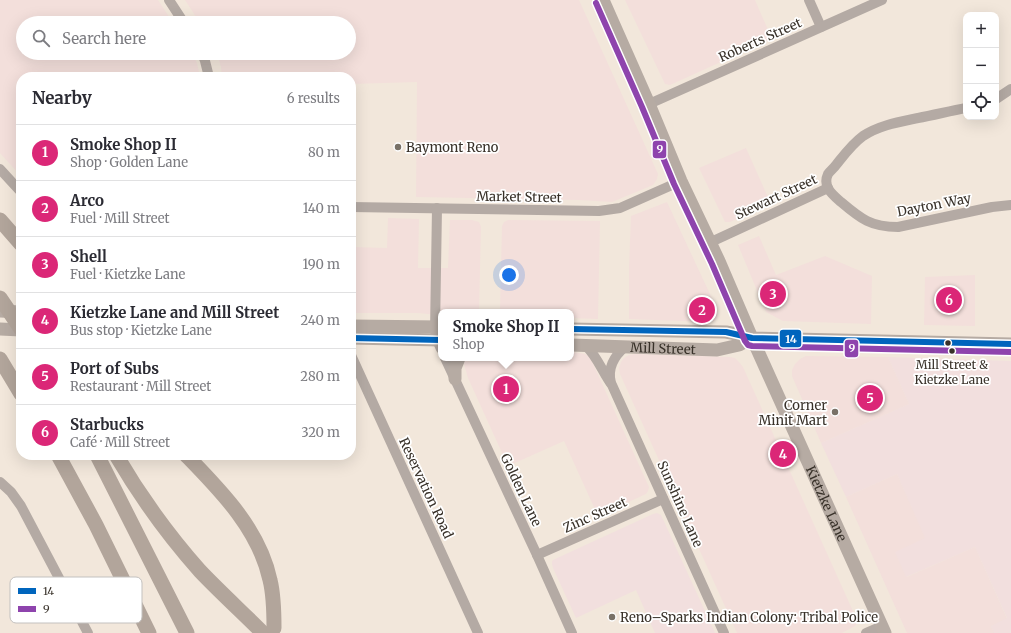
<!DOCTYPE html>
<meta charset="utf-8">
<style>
:root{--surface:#fff;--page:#f7f7f7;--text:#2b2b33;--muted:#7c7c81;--line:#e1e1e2;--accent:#db2777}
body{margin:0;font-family:Merriweather,serif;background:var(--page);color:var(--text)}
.controls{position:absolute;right:12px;top:12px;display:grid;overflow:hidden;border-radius:8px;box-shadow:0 4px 16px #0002}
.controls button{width:36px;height:36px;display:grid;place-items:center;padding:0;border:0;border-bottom:1px solid var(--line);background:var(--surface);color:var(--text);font:20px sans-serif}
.you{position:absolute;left:509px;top:275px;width:14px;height:14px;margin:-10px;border:3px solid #fff;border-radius:50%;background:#1a73e8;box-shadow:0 0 0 6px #1a73e833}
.badge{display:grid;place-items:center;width:26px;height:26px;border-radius:50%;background:var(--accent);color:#fff;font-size:13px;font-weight:700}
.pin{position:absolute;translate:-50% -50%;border:2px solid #fff;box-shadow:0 1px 4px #0006}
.popup{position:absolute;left:438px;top:309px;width:136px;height:52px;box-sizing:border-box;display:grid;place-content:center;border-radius:8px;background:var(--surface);filter:drop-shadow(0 1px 3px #0005);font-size:13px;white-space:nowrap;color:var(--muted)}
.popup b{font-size:15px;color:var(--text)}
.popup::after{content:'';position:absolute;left:50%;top:100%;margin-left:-8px;border:8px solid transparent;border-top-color:var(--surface)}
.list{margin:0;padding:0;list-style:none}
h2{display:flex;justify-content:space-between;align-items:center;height:52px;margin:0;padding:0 16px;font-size:17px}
h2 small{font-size:13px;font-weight:400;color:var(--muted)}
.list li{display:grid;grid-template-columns:26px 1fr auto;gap:12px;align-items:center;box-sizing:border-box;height:56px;padding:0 16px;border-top:1px solid var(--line)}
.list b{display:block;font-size:15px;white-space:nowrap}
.list p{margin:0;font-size:13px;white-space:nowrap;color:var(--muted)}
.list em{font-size:13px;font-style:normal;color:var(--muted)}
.icon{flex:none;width:22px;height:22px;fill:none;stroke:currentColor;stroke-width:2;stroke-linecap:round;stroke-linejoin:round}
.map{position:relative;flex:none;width:1011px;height:633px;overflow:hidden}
.search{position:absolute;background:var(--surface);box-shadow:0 4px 16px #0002;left:16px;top:16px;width:340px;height:44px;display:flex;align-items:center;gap:10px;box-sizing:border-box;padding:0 14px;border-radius:22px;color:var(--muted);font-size:15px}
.panel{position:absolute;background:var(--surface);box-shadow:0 4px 16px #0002;left:16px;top:72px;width:340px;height:388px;border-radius:16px}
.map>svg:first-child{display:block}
.commercial{fill:#f3dfdb}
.industrial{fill:#f2dfde}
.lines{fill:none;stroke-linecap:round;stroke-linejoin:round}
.minor{stroke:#b4aaa4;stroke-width:10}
.major{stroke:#b6aba3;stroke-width:13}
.highway{stroke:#b2a59b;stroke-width:15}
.bus-1-casing{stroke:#fff;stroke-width:9}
.bus-2-casing{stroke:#fff;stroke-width:9}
.bus-1{stroke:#0065bd;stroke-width:6}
.bus-2{stroke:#8e44ad;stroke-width:6}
.poi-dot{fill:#797167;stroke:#fff;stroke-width:1.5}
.bus-dot{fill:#383129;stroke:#fff;stroke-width:1.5}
.labels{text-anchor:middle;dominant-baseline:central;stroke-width:3.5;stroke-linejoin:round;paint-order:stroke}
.bus-label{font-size:12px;fill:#383129;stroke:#fff}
.street-label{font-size:13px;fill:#383129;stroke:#fff}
.poi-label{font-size:13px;fill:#383129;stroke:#fff;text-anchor:start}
.key{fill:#fff;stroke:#c3c1bf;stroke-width:1}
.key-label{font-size:11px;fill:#383129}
.line-badge{stroke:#fff;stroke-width:1.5}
.badge-label{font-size:11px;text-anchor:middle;font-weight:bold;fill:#fff}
</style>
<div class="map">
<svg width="1011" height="633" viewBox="0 0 1011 633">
<rect width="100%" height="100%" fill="#f2e7db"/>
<g class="commercial">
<polygon points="0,0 158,0 173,23 23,23 23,53 192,53 197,63 200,77 21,77 21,176 0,153"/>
<polygon points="185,0 579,0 658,174 657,179 653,185 612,202 580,200 416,197 417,82 351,84 351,77 222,77 221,67 217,53 349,53 349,23 200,23"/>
<polygon points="625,0 755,0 772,39 670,85 665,84"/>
<polygon points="746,148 771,204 730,222 725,222 699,168"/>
<polygon points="667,202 716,307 718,314 717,318 714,321 708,322 629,319 629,268 631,216"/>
<polygon points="388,218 419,219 418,268 448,268 450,220 472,220 479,222 481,227 479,311 478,312 441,312 441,315 417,313 351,313 351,247 387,248"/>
<polygon points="508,220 600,221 598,319 571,318 571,312 501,312 500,311 502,226 504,222"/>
<polygon points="759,236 776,275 825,256 872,276 871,324 783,321 766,312 738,245"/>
<polygon points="975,275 975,326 924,325 925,277"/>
<polygon points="571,352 580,353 585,354 590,357 649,487 648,491 646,494 598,516 564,441 508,466 468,378 464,364 466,358 571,358"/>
<polygon points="635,354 730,357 735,358 739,362 743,367 857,620 857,623 855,626 842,633 737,633 620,374 619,368 621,362 624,358 629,355"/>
<polygon points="806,356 888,357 909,404 821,443 792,376 792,370 795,364 800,359"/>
<polygon points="897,474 926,538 907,577 975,547 1007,619 991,626 994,633 907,633 846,497"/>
</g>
<g class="industrial">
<polygon points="888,357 1011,361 1011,633 994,633 991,626 1007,618 975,547 906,577 895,552 925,538 897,474 846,497 821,443 909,404"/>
<polygon points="657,513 661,515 715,633 655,633 636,590 576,618 553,568 552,564 552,561 555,559 653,514"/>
</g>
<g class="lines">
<g class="minor">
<polyline points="169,0 184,23"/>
<polyline points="809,0 821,27"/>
<polyline points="202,53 205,61 209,77"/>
<polyline points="996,99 1011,89"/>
<polyline points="649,104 882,0"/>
<path d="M966,108C950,111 934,115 918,118C899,122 880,125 863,136C852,144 844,155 836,165C834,168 830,171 828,174C822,187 833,195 841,202C861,219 871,227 898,227L992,207L1011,205"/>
<polyline points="0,169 21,192"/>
<polyline points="351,207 599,211 620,208 681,181"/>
<polyline points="437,208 435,331 437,340 441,349"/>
<polyline points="711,242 828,188"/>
<path d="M586,346C597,356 603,373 612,385L724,633"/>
<polyline points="351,355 478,633"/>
<polyline points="445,358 537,555 572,633"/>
<path d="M611,383C607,369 614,356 625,347"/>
<polyline points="0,482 11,492 21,506 88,633"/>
<polyline points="537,555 663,499"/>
<polyline points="866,633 882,626"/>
</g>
<g class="major">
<path id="s1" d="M603,0L649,104L681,181L719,261L752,338L885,633"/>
<polyline points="0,311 21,312"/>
<polyline points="351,326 441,327"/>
<polyline points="0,329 21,330"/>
<polyline points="571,329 726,332 742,335 752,338 1011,344"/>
<polyline points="351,338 441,340"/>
<path id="s2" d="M571,345L717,350L739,345L752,338"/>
<polyline points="455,379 455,368 459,358"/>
</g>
<g class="highway">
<polyline points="0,220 21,244"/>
<polyline points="0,298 21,329"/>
<polyline points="0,359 21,394"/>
<polyline points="58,455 96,525 149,633"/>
<polyline points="97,455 187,633"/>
<path d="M116,455C140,496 168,535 200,571C220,592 242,612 263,633"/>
<path d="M186,455C221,491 259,529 270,580C274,596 274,612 274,628"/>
</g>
<g class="bus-1-casing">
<g id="bus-1">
<polyline points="571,329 726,332 752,338 1011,344"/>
<polyline points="351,338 441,340"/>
</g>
</g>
<g class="bus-2-casing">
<polyline id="bus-2" points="596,3 642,107 674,184 712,264 745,341 748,345 752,346 1011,352"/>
</g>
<use href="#bus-1" class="bus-1"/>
<use href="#bus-2" class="bus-2"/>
</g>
<g class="poi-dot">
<circle cx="398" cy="147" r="4"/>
<circle cx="835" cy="412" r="4"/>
<circle cx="612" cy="617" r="4"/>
</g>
<g class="bus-dot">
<circle cx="948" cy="343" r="3.5"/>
<circle cx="952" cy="351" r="3.5"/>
</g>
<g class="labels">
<g class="bus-label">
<text x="952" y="364">Mill Street &amp;<tspan x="952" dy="15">Kietzke Lane</tspan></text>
</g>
<g class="street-label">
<text transform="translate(760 40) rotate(-24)">Roberts Street</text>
<text transform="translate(519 197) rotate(1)">Market Street</text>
<text transform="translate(776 197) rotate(-25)">Stewart Street</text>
<text transform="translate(934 205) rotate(-11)">Dayton Way</text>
<text stroke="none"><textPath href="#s2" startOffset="92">Mill Street</textPath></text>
<text transform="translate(426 488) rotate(65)">Reservation Road</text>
<text transform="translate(521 490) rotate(65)">Golden Lane</text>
<text stroke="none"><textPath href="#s1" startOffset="551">Kietzke Lane</textPath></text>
<text transform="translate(680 504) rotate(66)">Sunshine Lane</text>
<text transform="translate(595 515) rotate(-24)">Zinc Street</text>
</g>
<g class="poi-label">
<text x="406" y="147">Baymont Reno</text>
<text x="827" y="405" text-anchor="end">Corner<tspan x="827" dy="15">Minit Mart</tspan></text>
<text x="620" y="617">Reno–Sparks Indian Colony: Tribal Police</text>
</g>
</g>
<rect x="10" y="577" width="132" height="46" rx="6" class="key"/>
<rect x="18" y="588" width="18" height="6" fill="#0065bd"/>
<rect x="18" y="606" width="18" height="6" fill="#8e44ad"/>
<g class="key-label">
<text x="43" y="595">14</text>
<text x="43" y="613">9</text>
</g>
<g class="line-badge">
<rect x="652" y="140" width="15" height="19" rx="4" fill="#8e44ad"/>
<rect x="779" y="329" width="23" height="19" rx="4" fill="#0065bd"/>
<rect x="844" y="339" width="15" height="19" rx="4" fill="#8e44ad"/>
</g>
<g class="badge-label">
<text x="660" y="153">9</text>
<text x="791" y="343">14</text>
<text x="852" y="352">9</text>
</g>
</svg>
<div class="controls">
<button>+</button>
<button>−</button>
<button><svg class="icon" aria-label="locate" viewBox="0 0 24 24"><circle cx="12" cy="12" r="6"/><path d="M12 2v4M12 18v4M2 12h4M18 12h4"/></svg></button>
</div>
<div class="you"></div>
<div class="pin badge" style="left:506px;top:389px">1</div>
<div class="popup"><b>Smoke Shop II</b>Shop</div>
<div class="pin badge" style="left:702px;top:310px">2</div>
<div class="pin badge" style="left:773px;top:294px">3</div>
<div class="pin badge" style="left:783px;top:454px">4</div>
<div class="pin badge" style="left:870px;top:398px">5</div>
<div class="pin badge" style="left:949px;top:300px">6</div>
<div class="search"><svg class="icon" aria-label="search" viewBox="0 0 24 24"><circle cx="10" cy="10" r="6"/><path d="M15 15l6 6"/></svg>Search here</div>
<section class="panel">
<h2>Nearby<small>6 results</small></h2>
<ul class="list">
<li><span class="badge">1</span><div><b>Smoke Shop II</b><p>Shop · Golden Lane</p></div><em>80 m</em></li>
<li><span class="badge">2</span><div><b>Arco</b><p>Fuel · Mill Street</p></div><em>140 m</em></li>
<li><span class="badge">3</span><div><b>Shell</b><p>Fuel · Kietzke Lane</p></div><em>190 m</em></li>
<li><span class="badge">4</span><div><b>Kietzke Lane and Mill Street</b><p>Bus stop · Kietzke Lane</p></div><em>240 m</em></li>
<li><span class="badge">5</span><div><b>Port of Subs</b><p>Restaurant · Mill Street</p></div><em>280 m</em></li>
<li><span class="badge">6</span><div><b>Starbucks</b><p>Café · Mill Street</p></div><em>320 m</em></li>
</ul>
</section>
</div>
